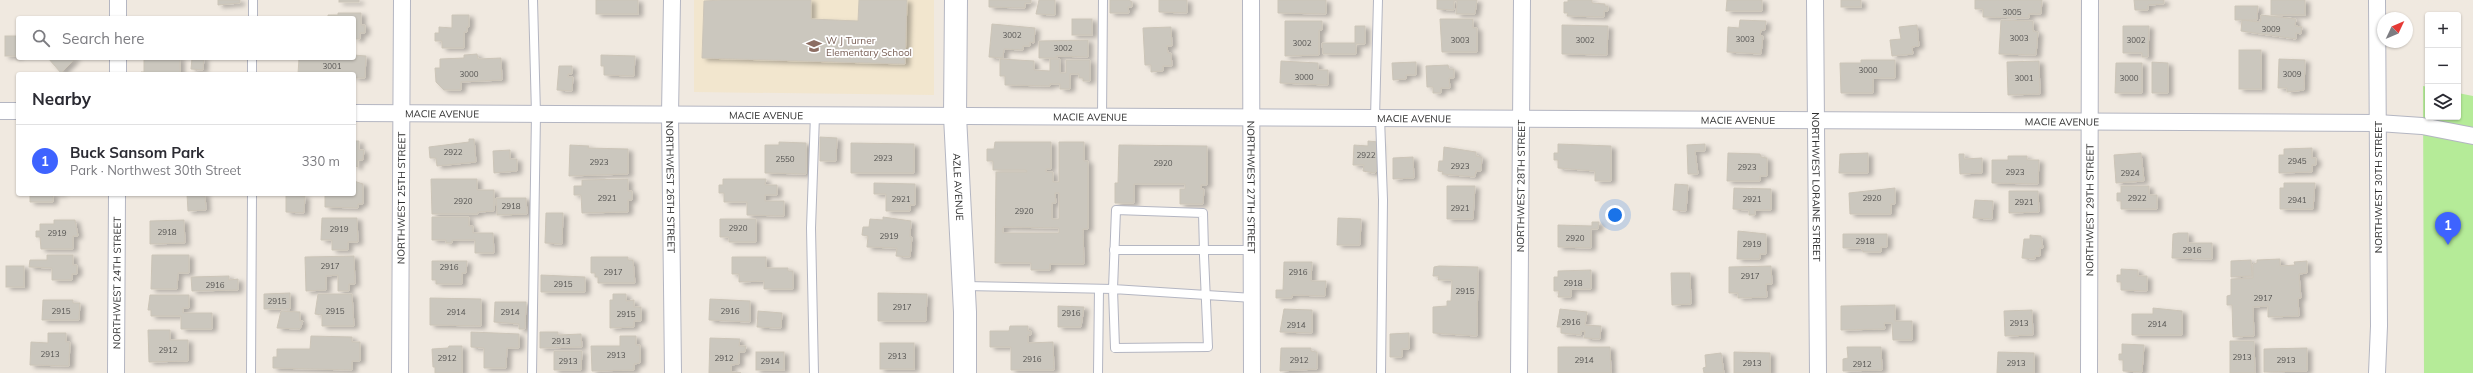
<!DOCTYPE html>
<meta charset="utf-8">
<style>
:root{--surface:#fff;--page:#f7f7f7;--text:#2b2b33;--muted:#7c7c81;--line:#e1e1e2;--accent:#3e63ff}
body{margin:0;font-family:Mulish,sans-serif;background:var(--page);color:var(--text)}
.controls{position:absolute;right:12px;top:12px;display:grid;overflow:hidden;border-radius:4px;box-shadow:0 1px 3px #0004}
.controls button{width:36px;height:36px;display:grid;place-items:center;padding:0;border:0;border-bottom:1px solid var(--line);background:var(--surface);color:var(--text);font:20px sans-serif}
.compass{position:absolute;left:2377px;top:12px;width:36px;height:36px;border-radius:50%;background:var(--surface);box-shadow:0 1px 3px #0004;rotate:46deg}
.you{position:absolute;left:1615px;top:215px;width:14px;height:14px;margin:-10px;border:3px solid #fff;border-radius:50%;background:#1a73e8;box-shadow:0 0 0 6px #1a73e833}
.badge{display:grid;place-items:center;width:26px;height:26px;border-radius:50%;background:var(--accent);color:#fff;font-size:13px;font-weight:700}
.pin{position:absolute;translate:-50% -33px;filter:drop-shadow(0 1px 2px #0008)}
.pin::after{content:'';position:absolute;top:21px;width:14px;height:12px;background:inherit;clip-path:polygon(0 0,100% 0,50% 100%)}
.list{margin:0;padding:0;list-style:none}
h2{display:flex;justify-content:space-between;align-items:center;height:52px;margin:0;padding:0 16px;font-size:17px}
h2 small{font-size:13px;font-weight:400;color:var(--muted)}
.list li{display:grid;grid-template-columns:26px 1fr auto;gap:12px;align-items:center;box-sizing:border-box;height:72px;padding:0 16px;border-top:1px solid var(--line)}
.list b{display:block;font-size:15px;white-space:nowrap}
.list p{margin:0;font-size:13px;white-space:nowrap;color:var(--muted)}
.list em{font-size:13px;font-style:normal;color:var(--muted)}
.icon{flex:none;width:22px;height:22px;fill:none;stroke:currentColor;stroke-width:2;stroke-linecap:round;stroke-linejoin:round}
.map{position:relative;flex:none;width:2473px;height:373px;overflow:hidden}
.search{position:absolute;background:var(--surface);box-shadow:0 1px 3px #0004;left:16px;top:16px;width:340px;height:44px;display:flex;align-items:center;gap:10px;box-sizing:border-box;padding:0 14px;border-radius:4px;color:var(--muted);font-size:15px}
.panel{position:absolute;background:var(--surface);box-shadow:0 1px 3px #0004;left:16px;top:72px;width:340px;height:124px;border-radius:4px}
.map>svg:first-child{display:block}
.education{fill:#f2e6ce}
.green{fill:#b5eb98}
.building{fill:#cbc7be;stroke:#ccc5b8;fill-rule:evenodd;filter:url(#shadow)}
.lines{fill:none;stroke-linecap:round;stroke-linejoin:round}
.service-casing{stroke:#b4b6c2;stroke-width:10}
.minor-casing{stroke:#b4b6c2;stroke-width:18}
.secondary-casing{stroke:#b4b6c2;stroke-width:24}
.service{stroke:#fff;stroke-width:8}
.minor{stroke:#fff;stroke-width:16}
.secondary{stroke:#fff;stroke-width:22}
.labels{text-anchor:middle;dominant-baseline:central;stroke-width:3.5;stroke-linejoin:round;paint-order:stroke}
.number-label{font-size:8px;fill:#555452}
.education-label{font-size:10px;fill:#785e54;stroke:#fff;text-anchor:start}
.street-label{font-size:10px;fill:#2e2e2e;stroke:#fff}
</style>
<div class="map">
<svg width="2473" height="373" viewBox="0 0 2473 373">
<defs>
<filter id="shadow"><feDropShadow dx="4.5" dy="2.5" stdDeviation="2" flood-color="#0004"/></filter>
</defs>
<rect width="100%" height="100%" fill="#f0e9e0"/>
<polygon class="education" points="694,0 934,0 934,95 694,92"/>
<polygon class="green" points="2423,86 2428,87 2428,117 2458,117 2458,93 2473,96 2473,373 2424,373"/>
<g class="building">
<polygon points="218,0 240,0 240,3 218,5"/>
<rect x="339" y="0" width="20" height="2"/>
<rect x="596" y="0" width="42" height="14"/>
<polygon points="721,0 811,0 811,19 858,21 859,0 907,0 905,64 702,58 704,1"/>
<polygon points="989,0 1031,0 1031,3 1025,3 1025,8 989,7"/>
<polygon points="1039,0 1055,0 1055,15 1036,14"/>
<polygon points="1110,0 1129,0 1132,2 1132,7 1128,7 1129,13 1110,13"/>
<polygon points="1159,0 1187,0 1187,13 1159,12"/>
<polygon points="1278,0 1326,0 1326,14 1278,13"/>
<polygon points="1437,0 1477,0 1475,14 1456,14 1457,1 1454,1 1454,10 1437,9"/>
<polygon points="1568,0 1592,0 1592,3 1605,4 1605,6 1608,6 1608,11 1604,11 1604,17 1567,16 1568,13 1564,13 1564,2 1568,2"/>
<polygon points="1727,0 1762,0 1762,11 1726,11"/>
<rect x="1841" y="0" width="20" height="7"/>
<polygon points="1975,0 2042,0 2041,14 2029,14 2029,18 1983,17 1983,9 1975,9"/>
<polygon points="2134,0 2164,0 2164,4 2148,5 2148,10 2135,10"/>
<rect x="2271" y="0" width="34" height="15"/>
<polygon points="2235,6 2258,6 2257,20 2235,20"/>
<polygon points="338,13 361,13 361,25 365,25 365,33 360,33 360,39 354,39 354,18 328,18 328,15 338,15"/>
<polygon points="452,15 469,15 469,27 467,27 467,32 464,32 464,48 442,48 442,41 435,41 435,33 439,33 439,27 452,28"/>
<polygon points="2261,15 2296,19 2295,26 2302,27 2301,34 2296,33 2296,39 2241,31 2242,20 2260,22"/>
<rect x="1072" y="19" width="20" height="16"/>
<polygon points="1440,19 1473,19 1473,28 1477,28 1477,52 1442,52"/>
<polygon points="1740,20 1766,21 1765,30 1761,30 1760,36 1763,36 1761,54 1727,52 1728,27 1739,28"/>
<polygon points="2001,20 2033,21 2033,31 2038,32 2036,55 1999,54"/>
<polygon points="1285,21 1322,21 1322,30 1319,30 1319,55 1285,56"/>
<polygon points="992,24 1035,28 1034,43 1030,42 1030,46 1023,46 1023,50 1004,49 1003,58 989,57"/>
<polygon points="1562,25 1608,26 1607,55 1562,54"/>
<polygon points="1917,25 1919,46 1912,47 1913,54 1892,56 1890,40 1901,39 1899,27"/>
<polygon points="1355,26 1365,26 1365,44 1356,44 1356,54 1323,54 1322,43 1355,43"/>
<polygon points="2123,26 2149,26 2148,57 2142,57 2142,53 2123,53"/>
<polygon points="1171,27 1172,46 1167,46 1168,53 1171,53 1172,66 1163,66 1163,71 1151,72 1151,65 1145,65 1143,28"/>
<rect x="5" y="36" width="13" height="20"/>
<polygon points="1088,40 1088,57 1056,56 1057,58 1039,58 1039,41"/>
<rect x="2239" y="50" width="22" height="39"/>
<polygon points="477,54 478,59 501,58 502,80 461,82 461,90 444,90 436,82 435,68 440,68 440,59 464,58 464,55"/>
<polygon points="354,55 366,56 365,78 354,78 354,74 298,74 299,58 354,58"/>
<polygon points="601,55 635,56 634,76 604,75 604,66 601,66"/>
<polygon points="48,58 76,58 61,73"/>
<polygon points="144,58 180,58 180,74 141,74 141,72 144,72"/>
<polygon points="192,58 204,58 203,70 191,69"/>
<polygon points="1000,59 1034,61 1034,70 1050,71 1050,59 1060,59 1060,73 1066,73 1066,60 1090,60 1090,81 1083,81 1083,78 1079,78 1079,74 1070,74 1070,89 1060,89 1060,84 1050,84 1050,86 1005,85 1005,76 1000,76"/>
<polygon points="2279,59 2305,60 2304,90 2287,92 2287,88 2278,88"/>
<polygon points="1861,60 1895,60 1895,78 1873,78 1873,93 1841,93 1840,63 1861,63"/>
<polygon points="1281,61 1318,63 1318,70 1328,70 1328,85 1280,83"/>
<polygon points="2039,61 2040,94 2008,95 2007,62"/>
<polygon points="1416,62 1416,75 1406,75 1406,79 1393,80 1392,63"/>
<polygon points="2152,62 2168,63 2168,93 2152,93"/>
<polygon points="2116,63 2142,63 2142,93 2115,93"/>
<polygon points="1448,65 1449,69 1454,69 1454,78 1449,78 1450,88 1441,88 1441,93 1433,93 1433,87 1427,87 1426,66"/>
<polygon points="559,66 572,66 572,74 568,74 568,77 573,77 572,91 557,90"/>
<polygon points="820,137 837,138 836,161 820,161"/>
<polygon points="469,139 474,139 476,162 437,166 436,158 430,158 429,147 469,142"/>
<polygon points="354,141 359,141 359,150 364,150 363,160 358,160 358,167 354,166"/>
<polygon points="1368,141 1379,142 1377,171 1374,173 1363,171 1364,165 1353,165 1354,145 1368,146"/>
<polygon points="779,142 806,143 806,174 765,173 765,145 779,145"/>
<path d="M995,142H1051V169H1046V172H1053V182H1059V142H1084V161H1088V229H1083L1084,264H1050V270H1031V263H995L996,172H1027L1026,170H993V161H987V149H994ZM1055,193H1059V219H1052V203H1056ZM1003,227L1059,228V233H1003Z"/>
<polygon points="851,143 914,144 914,173 851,173"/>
<polygon points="1558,144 1611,146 1611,181 1595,181 1595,171 1558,168 1558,160 1554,160 1554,153 1558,153"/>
<polygon points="1705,144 1705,151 1695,151 1698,174 1688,174 1687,145"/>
<polygon points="570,145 589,146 588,148 628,149 628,174 569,176"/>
<polygon points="1119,145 1207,146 1207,185 1201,185 1201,189 1204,189 1203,204 1180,204 1180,189 1185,189 1185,184 1134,184 1134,203 1115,203 1115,183 1118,183"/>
<polygon points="1444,147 1476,152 1476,156 1482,157 1481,171 1476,171 1475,177 1442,174 1443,172 1438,171 1439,161 1443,161"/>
<polygon points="2312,148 2312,158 2316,158 2316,165 2312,165 2312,172 2279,173 2279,155 2284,155 2284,149"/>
<polygon points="510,150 510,159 517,159 517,171 494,173 493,151"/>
<polygon points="1728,153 1760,154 1761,157 1767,158 1767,176 1760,176 1760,181 1727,181"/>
<polygon points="1868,153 1868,173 1839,173 1840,154"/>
<polygon points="2141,153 2144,181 2116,183 2114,155"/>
<polygon points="1959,154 1964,154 1964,159 1982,158 1982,173 1960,174"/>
<polygon points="2008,156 2027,156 2027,160 2039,160 2038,184 1992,183 1992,160 2008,160"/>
<polygon points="1413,157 1414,178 1393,179 1393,158"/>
<polygon points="431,179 477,179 477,190 494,190 494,211 478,212 478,214 432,214"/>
<polygon points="628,179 628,191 632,191 632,200 628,200 628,212 582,213 581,195 574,195 574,186 582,186 582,180"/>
<polygon points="723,179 766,179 765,185 777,185 777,195 765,195 765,201 784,201 784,216 747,215 747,202 724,202 724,193 719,193 719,185 723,185"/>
<polygon points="354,181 363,184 363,204 358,204 358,208 325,207 325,194 354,194"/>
<polygon points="874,183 915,184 915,205 910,205 910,211 886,211 886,194 874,194"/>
<polygon points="2284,183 2315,183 2313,209 2280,209 2280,188 2284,188"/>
<polygon points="1675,184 1688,185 1686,211 1673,210"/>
<polygon points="1447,186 1475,186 1473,219 1447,219"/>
<polygon points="2121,186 2149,186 2149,195 2157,195 2157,209 2121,209 2121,201 2117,201 2117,193 2121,193"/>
<polygon points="1734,188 1771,189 1771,210 1755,210 1755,215 1749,215 1749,210 1733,209"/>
<polygon points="1895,188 1895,204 1891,204 1891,214 1850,214 1849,193"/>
<polygon points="2009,191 2038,191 2039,212 2009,213"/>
<polygon points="30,194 62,194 53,194 53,202 30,202"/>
<polygon points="187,194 205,194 206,210 188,211"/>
<polygon points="286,195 305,196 304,213 286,212"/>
<polygon points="496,198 526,198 527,214 497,215"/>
<polygon points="1975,200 1993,201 1992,219 1973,218"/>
<polygon points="546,213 563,213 562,244 545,243"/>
<polygon points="432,217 469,217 469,226 473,226 473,233 493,233 494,253 475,253 475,240 452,240 452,243 446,243 446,240 432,240"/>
<polygon points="883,217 911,221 910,237 912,237 910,257 896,256 897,248 867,247 868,236 862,235 863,227 869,227 870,219 883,220"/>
<polygon points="322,218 357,218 358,242 348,242 348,250 332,250 332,240 321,240"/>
<polygon points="1338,218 1361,219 1360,245 1337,245"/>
<polygon points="720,219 756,219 756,242 729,242 729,237 720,237"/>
<polygon points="54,220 75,220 78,236 73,236 73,249 41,249 40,237 36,237 36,231 40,231 40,224 54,224"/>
<polygon points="184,220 185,243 150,244 150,221"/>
<polygon points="1592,222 1599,222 1598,229 1591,229 1591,248 1558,247 1558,225 1592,226"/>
<polygon points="1738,231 1766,234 1766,254 1760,254 1760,259 1737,259"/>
<polygon points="2178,233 2188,233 2188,243 2212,243 2212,259 2172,258 2173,234"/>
<polygon points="1843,234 1887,234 1887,247 1881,247 1881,252 1863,252 1862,248 1843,248"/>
<polygon points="2030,235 2041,236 2043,248 2040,248 2040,256 2035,256 2035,259 2022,258 2024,239 2030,239"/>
<polygon points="47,255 73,255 73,265 77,265 77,274 72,274 72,280 52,280 52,268 29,267 30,260 47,260"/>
<polygon points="152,255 189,255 189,273 178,273 177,289 151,289"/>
<polygon points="354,256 355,284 349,284 349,291 338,291 338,275 326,276 326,290 306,291 305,257"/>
<polygon points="591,257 628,257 628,260 633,260 635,283 598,283 598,277 595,277 595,273 591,273"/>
<polygon points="732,257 766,257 766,268 788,268 788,271 793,271 793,289 764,289 764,281 739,282 739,274 732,274"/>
<polygon points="2280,259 2280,266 2295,265 2294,262 2307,261 2307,273 2299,274 2301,298 2298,298 2299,316 2268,317 2268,306 2253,307 2254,336 2233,337 2232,305 2227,305 2227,296 2231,295 2231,279 2253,278 2253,264 2257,263 2257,260"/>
<polygon points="2251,260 2252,276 2231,277 2231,261"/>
<polygon points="432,261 467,261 466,273 462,273 462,284 436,284 436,280 432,280"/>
<polygon points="1284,262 1312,262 1311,281 1326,281 1325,296 1292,295 1292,298 1276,298 1276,290 1283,290"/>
<rect x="6" y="266" width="18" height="21"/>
<polygon points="1439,266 1478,267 1477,336 1433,333 1433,307 1447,306 1447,301 1451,301 1452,280 1438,280 1439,276 1433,276 1434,267"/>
<polygon points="1771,266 1772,284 1766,284 1767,297 1738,298 1738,293 1729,293 1729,267"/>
<polygon points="2121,269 2138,270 2138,276 2147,276 2147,291 2121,290 2121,282 2117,282 2117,275 2121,275"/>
<polygon points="1591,270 1591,289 1571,289 1571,297 1558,297 1559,291 1554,291 1554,277 1558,277 1558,271"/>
<polygon points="1671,273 1690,273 1691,304 1672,305"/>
<polygon points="541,275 585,277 585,292 541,292"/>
<polygon points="229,276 229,280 238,279 238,290 192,291 191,277"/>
<polygon points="290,293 290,309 264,309 264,294"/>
<polygon points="878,293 927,294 926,321 878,321"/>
<polygon points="318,294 352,294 354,326 322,326 322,315 315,314"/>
<polygon points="613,294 626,294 626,301 634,300 634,307 641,307 641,321 634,321 634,327 610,328 610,300 613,300"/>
<polygon points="150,295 189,295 189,308 183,308 183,313 212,313 212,329 181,329 181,316 151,316 151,310 148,310"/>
<polygon points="430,298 481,299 481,326 430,325"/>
<polygon points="710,299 750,301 750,322 709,320"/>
<polygon points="43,300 73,300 73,303 80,303 79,320 42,320"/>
<polygon points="495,302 526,302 525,329 519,329 519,324 494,322"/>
<polygon points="1895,305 1895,321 1912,321 1912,340 1893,340 1892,323 1884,323 1885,329 1841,330 1841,306"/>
<polygon points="1058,306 1084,307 1081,327 1058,327"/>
<polygon points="2153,308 2182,311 2182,335 2132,335 2132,314 2153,314"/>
<polygon points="1284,309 1312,310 1312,333 1280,332"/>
<polygon points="1560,309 1587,312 1585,325 1601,326 1600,339 1584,338 1585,331 1581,331 1581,335 1561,333 1561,327 1557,327"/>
<polygon points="2032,310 2033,335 2005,336 2004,311"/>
<polygon points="281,311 300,312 300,321 303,321 300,329 277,328"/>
<polygon points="758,311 782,313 781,328 757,327"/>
<polygon points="1010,326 1028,326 1028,331 1031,331 1031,335 1028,335 1028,343 1053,342 1054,370 1011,370 1011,347 990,347 990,331 1009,331"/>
<polygon points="148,330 170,330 170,340 188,340 188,361 149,362"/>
<polygon points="471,332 519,334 519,348 507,348 506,368 484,368 484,348 471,347"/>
<polygon points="540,332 558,332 558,335 581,334 582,347 540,348"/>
<polygon points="48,333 66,333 66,342 70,342 69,366 30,365 31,342 48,343"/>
<polygon points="1409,333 1409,349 1402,349 1402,357 1390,357 1390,334"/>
<polygon points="311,336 352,337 352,342 360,342 360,361 352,361 352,370 273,368 273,357 277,357 277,349 310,349"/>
<polygon points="620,336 636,336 636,345 640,345 640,363 634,364 634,370 592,371 591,346 620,346"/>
<polygon points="710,338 740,339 739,346 746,346 745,352 739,352 739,364 731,365 731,372 741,373 709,373"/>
<polygon points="2230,341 2254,341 2255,373 2230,373"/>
<rect x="880" y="343" width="34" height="26"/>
<polygon points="2122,344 2144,345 2142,372 2123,371 2123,360 2119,360 2119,354 2122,354"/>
<polygon points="449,346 462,346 462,373 435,373 435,367 433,367 432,349 448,348"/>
<polygon points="1558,347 1610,347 1611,373 1558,373"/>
<polygon points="1847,347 1881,347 1882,370 1843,371 1843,359 1848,358"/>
<polygon points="1281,348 1311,348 1311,351 1317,352 1317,369 1280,371"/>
<polygon points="2307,348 2307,371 2264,372 2264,349"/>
<polygon points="554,351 582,351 581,370 554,370"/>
<rect x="756" y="352" width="28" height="18"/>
<polygon points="1734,352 1770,353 1770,373 1734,373"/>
<polygon points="1998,352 2034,353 2034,373 1997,373"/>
<polygon points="1721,353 1724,373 1704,373 1703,368 1706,367 1705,355"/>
</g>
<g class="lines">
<g class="service-casing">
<g id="service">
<polyline points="253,18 253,0"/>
<polyline points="252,74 252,58"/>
<polyline points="1102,117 1103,0"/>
<polyline points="1375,118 1378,0"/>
<polyline points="1380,118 1383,200 1381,373"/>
<polyline points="1114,250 1252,250"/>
<polyline points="965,286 1113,289 1115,348 1208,347 1204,256 1204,251 1203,213 1116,210 1113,289 1253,298"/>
<polyline points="251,373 252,194"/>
<polyline points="532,373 536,114 533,0"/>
<polyline points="814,373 811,228 815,115"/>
<polyline points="1098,373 1099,289"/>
</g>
</g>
<g class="minor-casing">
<g id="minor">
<path id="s1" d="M672,0L670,114L673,373"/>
<path id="s2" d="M1251,0L1252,373"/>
<path id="s3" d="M1815,0L1818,373"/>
<polyline points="118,18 118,0"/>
<polyline points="118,74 118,58"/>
<polyline points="0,111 18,111"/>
<path id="s4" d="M354,113L2378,123L2422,126L2473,136"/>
<path id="s5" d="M116,373L117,194"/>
<path id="s6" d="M400,373L402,0"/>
<path id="s7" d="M1519,373L1522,0"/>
<path id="s8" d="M2089,373L2090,0"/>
<polyline points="2377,373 2379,326 2377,0"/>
</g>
</g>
<g class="secondary-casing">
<g id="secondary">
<path id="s9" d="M956,0L955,116L965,312V373"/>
</g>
</g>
<use href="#service" class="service"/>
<use href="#minor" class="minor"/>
<use href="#secondary" class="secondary"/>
</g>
<defs>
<g id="school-bare" transform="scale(1.2)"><path d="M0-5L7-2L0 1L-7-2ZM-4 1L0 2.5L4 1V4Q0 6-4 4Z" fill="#8d6e63" stroke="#fff" stroke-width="2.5" paint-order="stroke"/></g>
</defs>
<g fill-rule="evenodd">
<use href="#school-bare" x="814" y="46"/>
</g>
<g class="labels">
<g class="number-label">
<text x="2012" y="12">3005</text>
<text x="2271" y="29">3009</text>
<text x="1012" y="35">3002</text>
<text x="2019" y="38">3003</text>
<text x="1745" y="39">3003</text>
<text x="1460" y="40">3003</text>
<text x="1585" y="40">3002</text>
<text x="2136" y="40">3002</text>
<text x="1302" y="43">3002</text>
<text x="1063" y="48">3002</text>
<text x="332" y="66">3001</text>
<text x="1868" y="70">3000</text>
<text x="469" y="74">3000</text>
<text x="2292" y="74">3009</text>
<text x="1304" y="77">3000</text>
<text x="2024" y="78">3001</text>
<text x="2129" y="78">3000</text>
<text x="453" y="152">2922</text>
<text x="1366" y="155">2922</text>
<text x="883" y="158">2923</text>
<text x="785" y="159">2550</text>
<text x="2297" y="161">2945</text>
<text x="599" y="162">2923</text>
<text x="1163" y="163">2920</text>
<text x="1460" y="166">2923</text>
<text x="1747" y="167">2923</text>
<text x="2015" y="172">2923</text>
<text x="2130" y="173">2924</text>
<text x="607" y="198">2921</text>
<text x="1872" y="198">2920</text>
<text x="2137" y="198">2922</text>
<text x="901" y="199">2921</text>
<text x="1752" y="199">2921</text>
<text x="2297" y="200">2941</text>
<text x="463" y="201">2920</text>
<text x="2024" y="202">2921</text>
<text x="511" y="206">2918</text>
<text x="1460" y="208">2921</text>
<text x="1024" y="211">2920</text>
<text x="738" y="228">2920</text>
<text x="339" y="229">2919</text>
<text x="167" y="232">2918</text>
<text x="57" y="233">2919</text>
<text x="889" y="236">2919</text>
<text x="1575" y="238">2920</text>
<text x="1865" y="241">2918</text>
<text x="1752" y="244">2919</text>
<text x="2192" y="250">2916</text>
<text x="330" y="266">2917</text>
<text x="449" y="267">2916</text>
<text x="613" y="272">2917</text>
<text x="1298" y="272">2916</text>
<text x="1750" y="276">2917</text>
<text x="1573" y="283">2918</text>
<text x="563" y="284">2915</text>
<text x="215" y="285">2916</text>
<text x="1465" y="291">2915</text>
<text x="2263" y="298">2917</text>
<text x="277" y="301">2915</text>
<text x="902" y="307">2917</text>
<text x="61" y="311">2915</text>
<text x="335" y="311">2915</text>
<text x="730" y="311">2916</text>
<text x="456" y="312">2914</text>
<text x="510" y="312">2914</text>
<text x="1071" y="313">2916</text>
<text x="626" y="314">2915</text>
<text x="1571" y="322">2916</text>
<text x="2019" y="323">2913</text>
<text x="2157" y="324">2914</text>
<text x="1296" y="325">2914</text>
<text x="561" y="341">2913</text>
<text x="168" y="350">2912</text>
<text x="50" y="354">2913</text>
<text x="616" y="355">2913</text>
<text x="897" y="356">2913</text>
<text x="2242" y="357">2913</text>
<text x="447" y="358">2912</text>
<text x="724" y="358">2912</text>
<text x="1032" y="359">2916</text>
<text x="1299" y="360">2912</text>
<text x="1584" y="360">2914</text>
<text x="2286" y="360">2913</text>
<text x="568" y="361">2913</text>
<text x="770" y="361">2914</text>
<text x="1752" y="363">2913</text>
<text x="2016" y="363">2913</text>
<text x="1862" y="364">2912</text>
</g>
<g class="education-label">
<text x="826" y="40">W J Turner<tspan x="826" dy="12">Elementary School</tspan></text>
</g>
<g class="street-label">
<text stroke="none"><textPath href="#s4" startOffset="88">MACIE AVENUE</textPath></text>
<text stroke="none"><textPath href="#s4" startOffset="412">MACIE AVENUE</textPath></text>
<text stroke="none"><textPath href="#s4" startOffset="736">MACIE AVENUE</textPath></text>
<text stroke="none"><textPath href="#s4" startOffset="1060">MACIE AVENUE</textPath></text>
<text stroke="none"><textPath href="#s4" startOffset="1384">MACIE AVENUE</textPath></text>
<text stroke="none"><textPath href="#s4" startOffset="1708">MACIE AVENUE</textPath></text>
<text stroke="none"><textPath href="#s1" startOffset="187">NORTHWEST 26TH STREET</textPath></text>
<text stroke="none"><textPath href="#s7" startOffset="187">NORTHWEST 28TH STREET</textPath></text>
<text stroke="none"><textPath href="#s9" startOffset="187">AZLE AVENUE</textPath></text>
<text stroke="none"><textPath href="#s2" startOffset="187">NORTHWEST 27TH STREET</textPath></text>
<text stroke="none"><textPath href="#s3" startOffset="187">NORTHWEST LORAINE STREET</textPath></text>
<text transform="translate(2378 187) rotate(-90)">NORTHWEST 30TH STREET</text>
<text stroke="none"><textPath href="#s6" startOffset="175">NORTHWEST 25TH STREET</textPath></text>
<text stroke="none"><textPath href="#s8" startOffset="163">NORTHWEST 29TH STREET</textPath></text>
<text stroke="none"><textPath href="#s5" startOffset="90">NORTHWEST 24TH STREET</textPath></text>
</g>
</g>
</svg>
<div class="controls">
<button>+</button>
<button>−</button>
<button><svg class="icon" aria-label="layers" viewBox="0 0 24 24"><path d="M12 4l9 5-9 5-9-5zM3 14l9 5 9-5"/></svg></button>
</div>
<svg class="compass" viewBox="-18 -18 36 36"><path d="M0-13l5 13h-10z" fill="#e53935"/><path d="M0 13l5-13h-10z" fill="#7c7c81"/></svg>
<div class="you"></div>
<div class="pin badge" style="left:2448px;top:245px">1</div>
<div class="search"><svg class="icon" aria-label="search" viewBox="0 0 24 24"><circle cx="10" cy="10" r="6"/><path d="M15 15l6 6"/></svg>Search here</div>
<section class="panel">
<h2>Nearby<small></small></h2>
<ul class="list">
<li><span class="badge">1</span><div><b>Buck Sansom Park</b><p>Park · Northwest 30th Street</p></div><em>330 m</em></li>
</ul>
</section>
</div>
